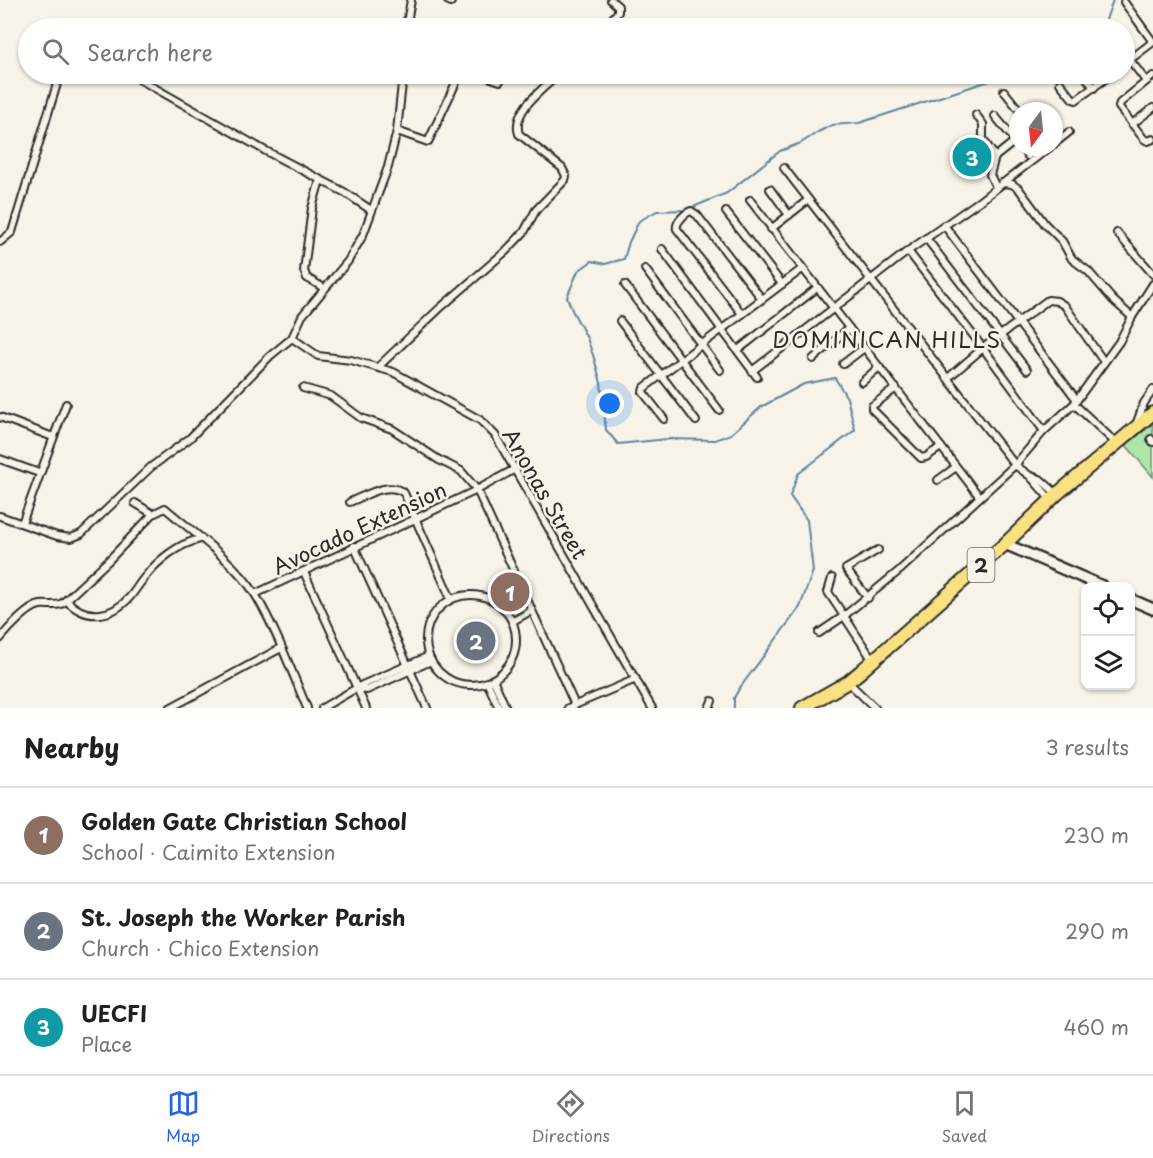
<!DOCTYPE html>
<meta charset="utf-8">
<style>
:root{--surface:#fff;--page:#f2f2f2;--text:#202124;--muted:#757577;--line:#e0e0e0;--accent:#2563eb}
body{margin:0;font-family:"Playpen Sans",sans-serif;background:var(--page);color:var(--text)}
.controls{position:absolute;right:18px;bottom:18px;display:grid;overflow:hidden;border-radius:12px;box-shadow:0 2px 4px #0004}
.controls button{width:54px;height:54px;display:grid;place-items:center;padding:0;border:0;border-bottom:2px solid var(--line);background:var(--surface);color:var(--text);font:30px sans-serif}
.compass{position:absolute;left:1009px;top:102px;width:54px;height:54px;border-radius:50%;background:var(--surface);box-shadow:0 2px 4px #0004;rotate:195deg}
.you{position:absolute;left:610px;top:404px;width:21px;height:21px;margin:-15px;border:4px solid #fff;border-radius:50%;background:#1a73e8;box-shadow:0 0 0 9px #1a73e833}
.badge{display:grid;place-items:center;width:39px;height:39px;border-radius:50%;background:var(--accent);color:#fff;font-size:20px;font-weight:700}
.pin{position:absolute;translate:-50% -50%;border:3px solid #fff;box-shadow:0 2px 6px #0006}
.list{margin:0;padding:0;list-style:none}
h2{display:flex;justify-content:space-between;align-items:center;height:78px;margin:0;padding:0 24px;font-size:26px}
h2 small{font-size:20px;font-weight:400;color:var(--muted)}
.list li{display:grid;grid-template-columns:39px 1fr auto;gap:18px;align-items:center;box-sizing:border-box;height:96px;padding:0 24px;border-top:2px solid var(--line)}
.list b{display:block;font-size:22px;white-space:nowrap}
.list p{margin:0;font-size:20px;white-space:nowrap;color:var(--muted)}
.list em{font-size:20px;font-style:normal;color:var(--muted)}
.icon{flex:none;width:33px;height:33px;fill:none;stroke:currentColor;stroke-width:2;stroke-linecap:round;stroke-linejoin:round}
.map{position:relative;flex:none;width:1153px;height:708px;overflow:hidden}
.search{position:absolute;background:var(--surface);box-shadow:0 2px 4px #0004;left:18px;right:18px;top:18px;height:66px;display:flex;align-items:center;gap:15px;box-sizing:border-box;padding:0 21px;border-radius:33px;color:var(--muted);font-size:22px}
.sheet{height:366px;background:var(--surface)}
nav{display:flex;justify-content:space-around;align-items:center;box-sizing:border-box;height:84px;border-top:2px solid var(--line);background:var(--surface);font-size:16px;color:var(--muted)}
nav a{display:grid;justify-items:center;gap:3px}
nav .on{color:var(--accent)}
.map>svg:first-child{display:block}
.green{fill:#aee6aa;stroke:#6c886a;stroke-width:1.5}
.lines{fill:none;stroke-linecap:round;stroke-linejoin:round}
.stream{stroke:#60849a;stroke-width:2}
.street-casing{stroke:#2b2b2b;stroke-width:10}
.secondary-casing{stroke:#2b2b2b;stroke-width:14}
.highway-casing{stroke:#2b2b2b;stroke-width:16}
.street{stroke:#f7f3e8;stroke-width:6}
.secondary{stroke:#f7f3e8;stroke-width:9}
.highway{stroke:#f9e181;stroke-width:12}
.labels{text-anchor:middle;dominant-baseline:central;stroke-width:5;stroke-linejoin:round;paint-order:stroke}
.shield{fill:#f7f3e8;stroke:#686764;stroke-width:1.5}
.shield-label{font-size:20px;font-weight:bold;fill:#2b2b2b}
.street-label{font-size:21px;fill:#2b2b2b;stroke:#f7f3e8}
.neighbourhood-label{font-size:22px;letter-spacing:1.5px;fill:#2b2b2b;stroke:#f7f3e8}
</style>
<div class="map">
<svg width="1153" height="708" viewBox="0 0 1153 708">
<rect width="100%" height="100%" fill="#f7f3e8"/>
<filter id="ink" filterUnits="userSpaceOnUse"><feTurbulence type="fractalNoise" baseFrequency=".0167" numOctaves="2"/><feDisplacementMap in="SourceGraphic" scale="12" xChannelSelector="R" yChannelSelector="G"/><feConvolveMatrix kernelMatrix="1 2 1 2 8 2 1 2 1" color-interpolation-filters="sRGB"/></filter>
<g filter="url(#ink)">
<polygon class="green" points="1153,424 1153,477 1126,445"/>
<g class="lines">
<g class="stream">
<polyline points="1103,28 1113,0"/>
<polyline points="734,708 734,698 739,689 800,607 813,571 807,520 790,496 798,474 855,430 847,398 835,378 804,384 761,407 731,434 715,440 668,439 618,444 606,430 601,383 594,358 587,338 572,310 567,297 578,271 592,261 605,264 624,259 629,242 639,221 657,211 686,210 727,193 780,151 801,143 818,132 832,125 859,123 1011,74"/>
</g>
<g class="street-casing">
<g id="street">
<polyline points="447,0 451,2"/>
<polyline points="1124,2 1153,42 1124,64"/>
<polyline points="406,28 411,0"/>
<polyline points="604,28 618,12 618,6 611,0"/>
<polyline points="1124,45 1133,57"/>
<polyline points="1130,60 1146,81"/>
<polyline points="130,74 264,150 344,192 371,210"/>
<polyline points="403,74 397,131 388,167 363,235 348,261 302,316 292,338 318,356 351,360 393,372 480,420 495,435 652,708"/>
<polyline points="479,74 500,81"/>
<polyline points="1084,74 1094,88"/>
<polyline points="1153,76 1120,103 1119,107 1144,139 1148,141 1153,139"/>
<polyline points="1060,83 1073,99 1076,100 1112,74"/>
<polyline points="1004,91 1020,111"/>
<polyline points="976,115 983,124 983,139 995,157 990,175 996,187"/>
<polyline points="995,116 1018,144"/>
<polyline points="1132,124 1153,108"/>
<polyline points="397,131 428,142 460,74"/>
<polyline points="1054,144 1069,132"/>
<polyline points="1020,147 1028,156"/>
<polyline points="995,157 1015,141"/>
<polyline points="784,168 1015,465 1030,476 1051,500"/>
<polyline points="320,180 312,208 304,271 307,278 324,288"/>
<polyline points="770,189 789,215"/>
<polyline points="750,200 979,496"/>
<polyline points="726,212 782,284"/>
<polyline points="944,225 1077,400"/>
<polyline points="771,229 808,200"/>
<polyline points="1117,233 1153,274"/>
<polyline points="926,238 1027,370"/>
<polyline points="0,242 12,232 60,74"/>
<polyline points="662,249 757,377"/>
<polyline points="908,251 983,348 1044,431"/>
<polyline points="645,269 720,370"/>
<polyline points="625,285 719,410"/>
<path d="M742,314L677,229C675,223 685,213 691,211L697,215L762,299"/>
<polyline points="1132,317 1153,284"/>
<polyline points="620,321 696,421"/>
<polyline points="738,350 817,288"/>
<polyline points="813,359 849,328"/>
<polyline points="843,364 864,348"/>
<path d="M379,366L439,309L506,251L524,232L536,210L565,180L566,176L562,168L519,134C511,111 544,88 559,74"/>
<polyline points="752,371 908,251 981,200 1050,147"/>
<polyline points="948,378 983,348 1048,300 1057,301 1065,306 1104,362"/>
<polyline points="862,382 879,367"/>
<polyline points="303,388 331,396 361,418 392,429 439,460 461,471 477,490 575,705"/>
<polyline points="896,388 872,406 872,409 921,458 926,457 941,447"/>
<polyline points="1074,404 1116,443"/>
<polyline points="0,417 53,437"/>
<polyline points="664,419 643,392 644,388 802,269"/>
<polyline points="1136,425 1144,403 1153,390"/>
<polyline points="1151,439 1153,442"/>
<polyline points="0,459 39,473"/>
<polyline points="1031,476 1040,479 1057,494"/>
<polyline points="938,480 956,467"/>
<path d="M350,502C367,495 388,481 404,493L451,599"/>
<polyline points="135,503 153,514"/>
<polyline points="0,516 57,536 71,538 81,534 151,467 190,438 270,356 292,338"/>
<polyline points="22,523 66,404"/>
<polyline points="354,546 427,708"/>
<polyline points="304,572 366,708"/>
<polyline points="832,578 828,592 844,616 900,570 1015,465 1044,431 1074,404 1119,342 1132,317 1113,300 1088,271 1072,259 1062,241 1045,224 1019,189 1012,184 1002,183"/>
<polyline points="255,594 477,490 515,469"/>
<circle cx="471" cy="640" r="45"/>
<polyline points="868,598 846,569 878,550"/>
<path d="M66,600C86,621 111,618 130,597C135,591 139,584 144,578C158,560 178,544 200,539"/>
<polyline points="513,621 531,611"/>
<polyline points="819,633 844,616 872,659"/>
<path d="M0,639C8,629 28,607 40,605C48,604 55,607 63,603L110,559L153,514L165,508C194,533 235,562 255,594C276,629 291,670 307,708"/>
<polyline points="493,679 506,708"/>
<polyline points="487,682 499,708"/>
<polyline points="848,682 875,708"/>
<polyline points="358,689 367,690 431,661"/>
<polyline points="170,708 281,648"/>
<polyline points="322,708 362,685 429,656"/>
<polyline points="568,708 636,679"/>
<polyline points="709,708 712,701"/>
</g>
</g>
<g class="secondary-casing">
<g id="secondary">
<polyline points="1005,544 1102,586"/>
<polyline points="1130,599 1153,609"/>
</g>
</g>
<g class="highway-casing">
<polyline id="highway" points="802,708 848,682 860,672 1005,544 1057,494 1153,413"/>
</g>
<use href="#street" class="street"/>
<use href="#secondary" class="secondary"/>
<use href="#highway" class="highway"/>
</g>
</g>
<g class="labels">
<rect class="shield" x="967.5" y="548" width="27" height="34" rx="4.5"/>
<g class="shield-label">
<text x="981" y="565">2</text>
</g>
<g class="street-label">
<text transform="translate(546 493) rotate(60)">Anonas Street</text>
<text transform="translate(359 527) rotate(-25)">Avocado Extension</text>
</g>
<g class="neighbourhood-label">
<text x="887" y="338">DOMINICAN HILLS</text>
</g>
</g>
</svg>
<div class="controls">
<button><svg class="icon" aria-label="locate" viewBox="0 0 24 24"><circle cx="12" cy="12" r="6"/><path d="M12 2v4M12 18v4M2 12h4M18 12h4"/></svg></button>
<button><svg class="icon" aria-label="layers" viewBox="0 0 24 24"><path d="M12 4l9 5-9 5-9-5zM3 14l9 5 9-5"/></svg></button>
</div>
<svg class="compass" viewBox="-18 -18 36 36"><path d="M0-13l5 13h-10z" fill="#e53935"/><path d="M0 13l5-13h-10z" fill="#757577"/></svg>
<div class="you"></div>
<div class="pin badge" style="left:510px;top:592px;background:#8d6e63">1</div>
<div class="pin badge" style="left:476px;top:641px;background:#6b7280">2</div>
<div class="pin badge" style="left:972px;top:157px;background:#0f9aa8">3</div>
<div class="search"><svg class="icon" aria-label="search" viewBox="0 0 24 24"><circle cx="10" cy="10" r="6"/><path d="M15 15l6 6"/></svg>Search here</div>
</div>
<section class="sheet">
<h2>Nearby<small>3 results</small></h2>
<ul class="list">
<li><span class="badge" style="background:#8d6e63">1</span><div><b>Golden Gate Christian School</b><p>School · Caimito Extension</p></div><em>230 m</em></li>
<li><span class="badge" style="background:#6b7280">2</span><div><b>St. Joseph the Worker Parish</b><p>Church · Chico Extension</p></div><em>290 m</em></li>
<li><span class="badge" style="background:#0f9aa8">3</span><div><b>UECFI</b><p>Place</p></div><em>460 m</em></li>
</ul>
</section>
<nav>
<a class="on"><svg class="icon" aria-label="map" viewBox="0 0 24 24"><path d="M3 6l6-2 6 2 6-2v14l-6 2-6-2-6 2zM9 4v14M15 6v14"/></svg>Map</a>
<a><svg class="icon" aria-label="directions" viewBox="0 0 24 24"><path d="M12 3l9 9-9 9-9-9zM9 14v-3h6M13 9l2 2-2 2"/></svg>Directions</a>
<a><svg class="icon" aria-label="saved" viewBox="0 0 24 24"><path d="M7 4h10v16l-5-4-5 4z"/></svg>Saved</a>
</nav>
